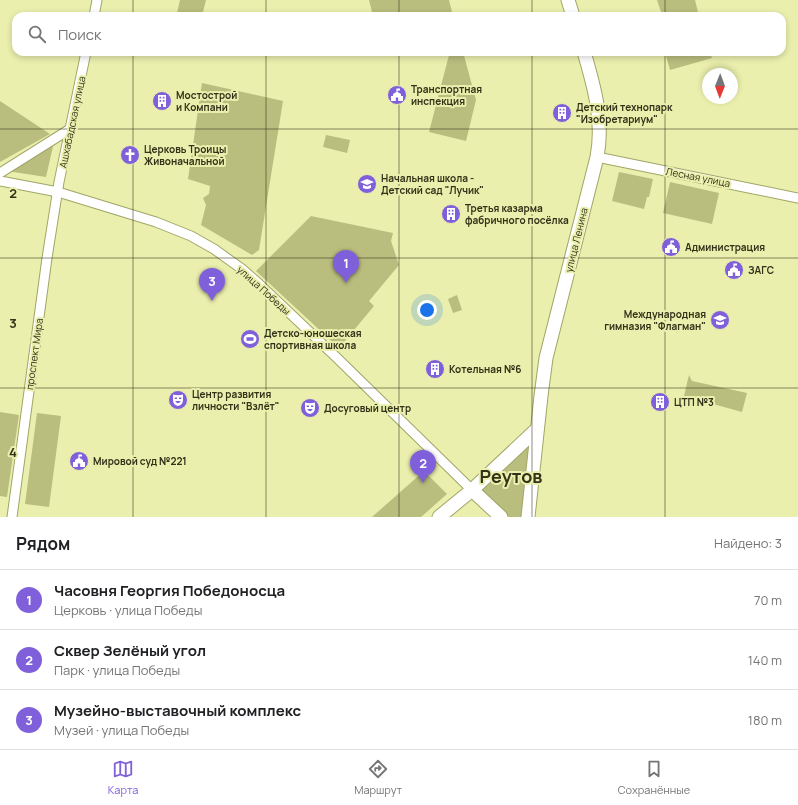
<!DOCTYPE html>
<html lang="ru">
<meta charset="utf-8">
<style>
:root{--surface:#fff;--page:#f2f2f2;--text:#202124;--muted:#757577;--line:#e0e0e0;--accent:#7f60da}
body{margin:0;font-family:Manrope,sans-serif;background:var(--page);color:var(--text)}
.compass{position:absolute;left:702px;top:68px;width:36px;height:36px;border-radius:50%;background:var(--surface);box-shadow:0 2px 6px #0003;rotate:181deg}
.you{position:absolute;left:427px;top:310px;width:14px;height:14px;margin:-10px;border:3px solid #fff;border-radius:50%;background:#1a73e8;box-shadow:0 0 0 6px #1a73e833}
.badge{display:grid;place-items:center;width:26px;height:26px;border-radius:50%;background:var(--accent);color:#fff;font-size:13px;font-weight:700}
.pin{position:absolute;translate:-50% -33px;filter:drop-shadow(0 1px 2px #0008)}
.pin::after{content:'';position:absolute;top:21px;width:14px;height:12px;background:inherit;clip-path:polygon(0 0,100% 0,50% 100%)}
.list{margin:0;padding:0;list-style:none}
h2{display:flex;justify-content:space-between;align-items:center;height:52px;margin:0;padding:0 16px;font-size:17px}
h2 small{font-size:13px;font-weight:400;color:var(--muted)}
.list li{display:grid;grid-template-columns:26px 1fr auto;gap:12px;align-items:center;box-sizing:border-box;height:60px;padding:0 16px;border-top:1px solid var(--line)}
.list b{display:block;font-size:15px;white-space:nowrap}
.list p{margin:0;font-size:13px;white-space:nowrap;color:var(--muted)}
.list em{font-size:13px;font-style:normal;color:var(--muted)}
.icon{flex:none;width:22px;height:22px;fill:none;stroke:currentColor;stroke-width:2;stroke-linecap:round;stroke-linejoin:round}
.map{position:relative;flex:none;width:798px;height:517px;overflow:hidden}
.search{position:absolute;background:var(--surface);box-shadow:0 2px 6px #0003;left:12px;right:12px;top:12px;height:44px;display:flex;align-items:center;gap:10px;box-sizing:border-box;padding:0 14px;border-radius:12px;color:var(--muted);font-size:15px}
.sheet{height:232px;background:var(--surface)}
nav{display:flex;justify-content:space-around;align-items:center;box-sizing:border-box;height:56px;border-top:1px solid var(--line);background:var(--surface);font-size:11px;color:var(--muted)}
nav a{display:grid;justify-items:center;gap:2px}
nav .on{color:var(--accent)}
.map>svg:first-child{display:block}
.green{fill:#b9be7e}
.lines{fill:none;stroke-linecap:round;stroke-linejoin:round}
.street-casing{stroke:#a1a566;stroke-width:11}
.secondary-casing{stroke:#a1a566;stroke-width:15}
.street{stroke:#fff;stroke-width:9}
.secondary{stroke:#fff;stroke-width:13}
.grid{fill:none;stroke:#313218;stroke-width:1;stroke-opacity:0.55}
.labels{text-anchor:middle;dominant-baseline:central;stroke-width:4;stroke-linejoin:round;paint-order:stroke}
.poi-label{font-size:10px;font-weight:bold;fill:#313218;stroke:#eaefad;text-anchor:start}
.street-label{font-size:10px;fill:#313218;stroke:#eaefad}
.town-label{font-size:18px;font-weight:bold;fill:#313218;stroke:#eaefad}
.grid-label{font-size:13px;text-anchor:middle;font-weight:bold;fill:#313218;stroke:#eaefad;stroke-width:4;stroke-linejoin:round;paint-order:stroke}
</style>
<div class="map">
<svg width="798" height="517" viewBox="0 0 798 517">
<rect width="100%" height="100%" fill="#eaefad"/>
<g class="green">
<polygon points="180,0 206,0 202,16 190,16 177,13"/>
<polygon points="369,0 449,0 453,16 373,16"/>
<polygon points="657,0 695,0 699,16 654,16 653,14 661,12"/>
<polygon points="440,52 463,52 476,100 466,141 429,132 449,55"/>
<polygon points="665,52 710,52 712,58 670,70"/>
<polygon points="202,83 283,101 259,250 252,255 201,225 206,205 203,198 209,194 210,186 188,179"/>
<polygon points="0,101 50,134 0,162"/>
<polygon points="326,135 350,140 347,153 323,147"/>
<polygon points="54,142 46,177 7,171"/>
<polygon points="619,172 653,179 649,197 647,197 644,209 612,201"/>
<polygon points="670,182 719,193 712,224 663,213"/>
<polygon points="311,216 393,233 391,241 399,265 369,301 374,306 339,348 256,271"/>
<polygon points="457,295 462,310 453,313 448,299"/>
<polygon points="689,375 692,381 747,393 742,412 684,396"/>
<polygon points="0,412 19,415 7,497 0,496"/>
<polygon points="37,413 61,416 49,507 25,504"/>
<polygon points="529,443 521,517 509,517 479,488"/>
<polygon points="424,471 447,494 421,517 372,517"/>
</g>
<g class="lines">
<g class="street-casing">
<g id="street">
<polyline points="94,16 97,0"/>
<polyline points="597,157 798,198"/>
<polyline points="0,173 70,129"/>
<polyline points="0,181 58,192 156,222 191,236 214,249 242,269 258,283 336,357 472,490"/>
<polyline points="12,517 47,258 59,182 86,52"/>
</g>
</g>
<g class="secondary-casing">
<g id="secondary">
<polyline points="568,0 573,16"/>
<polyline points="472,490 501,517"/>
<polyline points="439,517 472,490 537,429"/>
<path d="M528,517L541,396L546,358L597,157C604,121 594,86 584,52"/>
</g>
</g>
<use href="#street" class="street"/>
<use href="#secondary" class="secondary"/>
</g>
<path class="grid" d="M133,0V16M266,0V16M399,0V16M532,0V16M665,0V16M133,52V517M266,52V517M399,52V517M532,52V517M665,52V517M0,129H798M0,258H798M0,388H798"/>
<defs>
<g id="civic-disc" transform="scale(1)"><circle r="9.5" fill="#7f60da" stroke="#eaefad"/><path d="M-.6-6.5H3V-4.5H.6V-3L4-1V1h2V6H-6V1h2V-1L-.6-3ZM-1.2 2.5V6h2.4V2.5Z" fill="#fff"/></g>
<g id="building-disc" transform="scale(1)"><circle r="9.5" fill="#7f60da" stroke="#eaefad"/><path d="M-4-6H4V6H1V3H-1V6H-4ZM-2.5-4.3h1.7v1.8h-1.7ZM.8-4.3h1.7v1.8H.8ZM-2.5-1h1.7V.8h-1.7ZM.8-1h1.7V.8H.8Z" fill="#fff"/></g>
<g id="church-disc" transform="scale(1)"><circle r="9.5" fill="#7f60da" stroke="#eaefad"/><path d="M-1.2-6h2.4v3.5h3.3v2.4h-3.3V6h-2.4V-.1h-3.3v-2.4h3.3Z" fill="#fff"/></g>
<g id="school-disc" transform="scale(1)"><circle r="9.5" fill="#7f60da" stroke="#eaefad"/><path d="M0-5L7-2L0 1L-7-2ZM-4 1L0 2.5L4 1V4Q0 6-4 4Z" fill="#fff"/></g>
<g id="stadium-disc" transform="scale(1)"><circle r="9.5" fill="#7f60da" stroke="#eaefad"/><path d="M0-5a6.5 5 0 1 0 0 10a6.5 5 0 1 0 0-10ZM-3.5-1.8h7v3.6h-7Z" fill="#fff"/></g>
<g id="theatre-disc" transform="scale(1)"><circle r="9.5" fill="#7f60da" stroke="#eaefad"/><path d="M-5-5.5Q0-4 5-5.5V0Q5 5 0 6Q-5 5-5 0ZM-3.3-2.5H-1v1.5H-3.3ZM1-2.5H3.3v1.5H1ZM-2.8 1Q0 5.5 2.8 1Z" fill="#fff"/></g>
</defs>
<g fill-rule="evenodd">
<use href="#civic-disc" x="397" y="95"/>
<use href="#building-disc" x="162" y="101"/>
<use href="#building-disc" x="562" y="113"/>
<use href="#church-disc" x="130" y="155"/>
<use href="#school-disc" x="367" y="184"/>
<use href="#building-disc" x="451" y="214"/>
<use href="#civic-disc" x="671" y="247"/>
<use href="#civic-disc" x="734" y="270"/>
<use href="#school-disc" x="720" y="320"/>
<use href="#stadium-disc" x="250" y="339"/>
<use href="#building-disc" x="435" y="369"/>
<use href="#theatre-disc" x="178" y="400"/>
<use href="#building-disc" x="660" y="402"/>
<use href="#theatre-disc" x="310" y="408"/>
<use href="#civic-disc" x="79" y="461"/>
</g>
<g class="labels">
<g class="poi-label">
<text x="411" y="89">Транспортная<tspan x="411" dy="12">инспекция</tspan></text>
<text x="176" y="95">Мостострой<tspan x="176" dy="12">и Компани</tspan></text>
<text x="576" y="107">Детский технопарк<tspan x="576" dy="12">"Изобретариум"</tspan></text>
<text x="144" y="149">Церковь Троицы<tspan x="144" dy="12">Живоначальной</tspan></text>
<text x="381" y="178">Начальная школа -<tspan x="381" dy="12">Детский сад "Лучик"</tspan></text>
<text x="465" y="208">Третья казарма<tspan x="465" dy="12">фабричного посёлка</tspan></text>
<text x="685" y="247">Администрация</text>
<text x="748" y="270">ЗАГС</text>
<text x="706" y="314" text-anchor="end">Международная<tspan x="706" dy="12">гимназия "Флагман"</tspan></text>
<text x="264" y="333">Детско-юношеская<tspan x="264" dy="12">спортивная школа</tspan></text>
<text x="449" y="369">Котельная №6</text>
<text x="192" y="394">Центр развития<tspan x="192" dy="12">личности "Взлёт"</tspan></text>
<text x="674" y="402">ЦТП №3</text>
<text x="324" y="408">Досуговый центр</text>
<text x="93" y="461">Мировой суд №221</text>
</g>
<g class="street-label">
<text transform="translate(72 122) rotate(-78)">Ашхабадская улица</text>
<text transform="translate(698 177) rotate(11)">Лесная улица</text>
<text transform="translate(576 240) rotate(-76)">улица Ленина</text>
<text transform="translate(264 290) rotate(42)">улица Победы</text>
<text transform="translate(34 354) rotate(-82)">проспект Мира</text>
</g>
<g class="town-label">
<text x="511" y="476">Реутов</text>
</g>
</g>
<g class="grid-label">
<text x="13" y="198">2</text>
<text x="13" y="328">3</text>
<text x="13" y="457">4</text>
</g>
</svg>
<svg class="compass" viewBox="-18 -18 36 36"><path d="M0-13l5 13h-10z" fill="#e53935"/><path d="M0 13l5-13h-10z" fill="#757577"/></svg>
<div class="you"></div>
<div class="pin badge" style="left:346px;top:283px">1</div>
<div class="pin badge" style="left:423px;top:483px">2</div>
<div class="pin badge" style="left:212px;top:301px">3</div>
<div class="search"><svg class="icon" aria-label="search" viewBox="0 0 24 24"><circle cx="10" cy="10" r="6"/><path d="M15 15l6 6"/></svg>Поиск</div>
</div>
<section class="sheet">
<h2>Рядом<small>Найдено: 3</small></h2>
<ul class="list">
<li><span class="badge">1</span><div><b>Часовня Георгия Победоносца</b><p>Церковь · улица Победы</p></div><em>70 m</em></li>
<li><span class="badge">2</span><div><b>Сквер Зелёный угол</b><p>Парк · улица Победы</p></div><em>140 m</em></li>
<li><span class="badge">3</span><div><b>Музейно-выставочный комплекс</b><p>Музей · улица Победы</p></div><em>180 m</em></li>
</ul>
</section>
<nav>
<a class="on"><svg class="icon" aria-label="map" viewBox="0 0 24 24"><path d="M3 6l6-2 6 2 6-2v14l-6 2-6-2-6 2zM9 4v14M15 6v14"/></svg>Карта</a>
<a><svg class="icon" aria-label="directions" viewBox="0 0 24 24"><path d="M12 3l9 9-9 9-9-9zM9 14v-3h6M13 9l2 2-2 2"/></svg>Маршрут</a>
<a><svg class="icon" aria-label="saved" viewBox="0 0 24 24"><path d="M7 4h10v16l-5-4-5 4z"/></svg>Сохранённые</a>
</nav>
